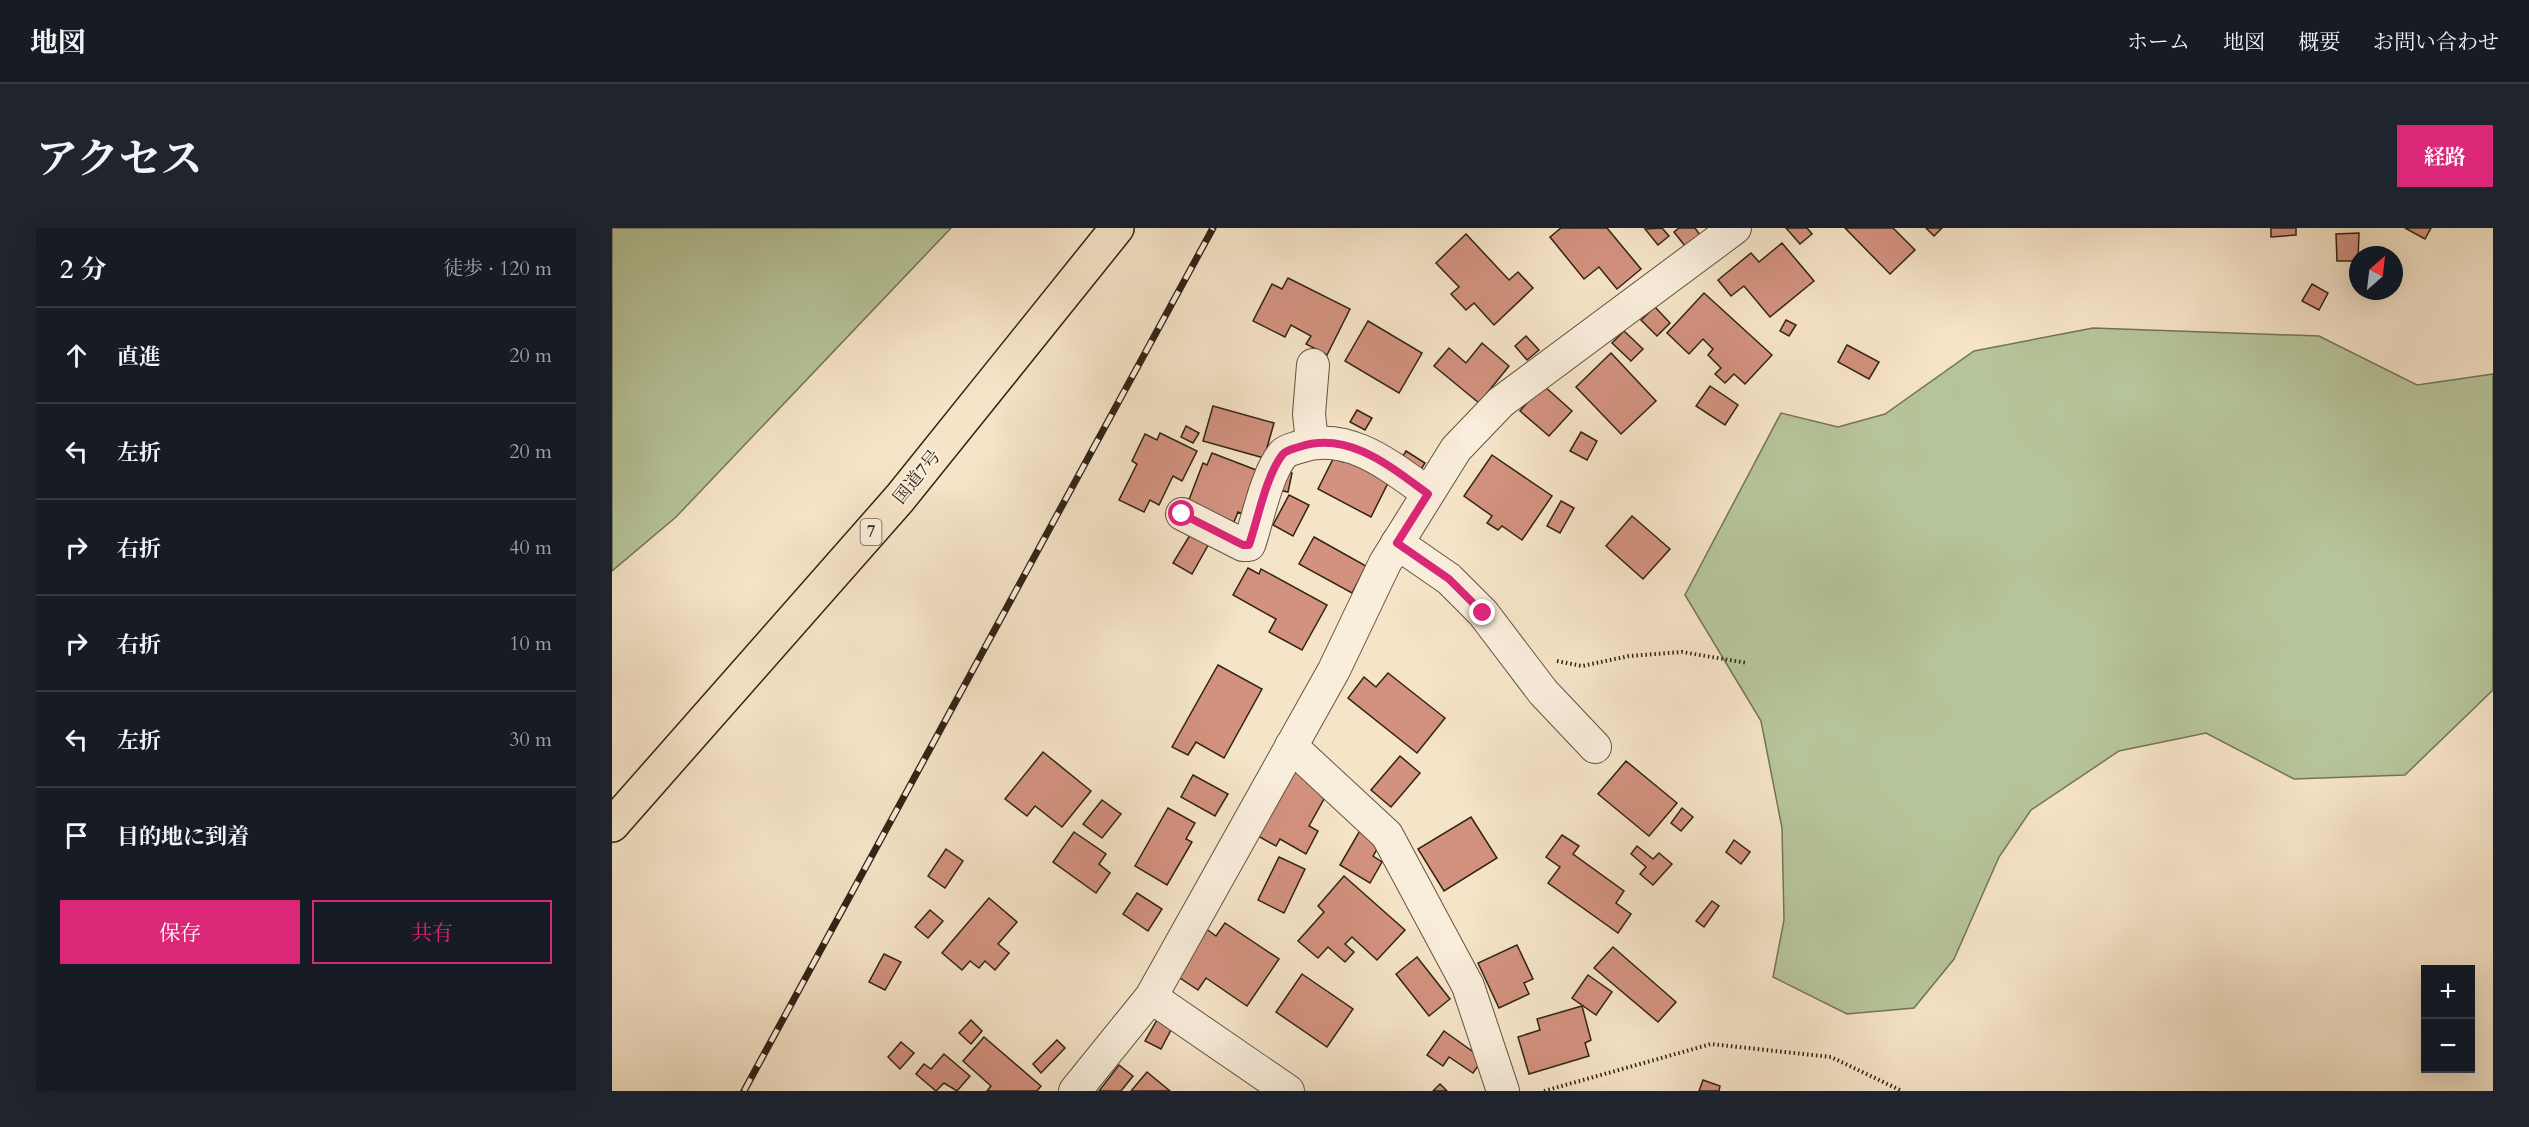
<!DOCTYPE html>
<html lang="ja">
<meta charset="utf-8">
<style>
:root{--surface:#171b24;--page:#20242c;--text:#f1f3f6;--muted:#9ea1a6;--line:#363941;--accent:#db2777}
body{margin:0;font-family:Cardo,"Noto Serif JP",serif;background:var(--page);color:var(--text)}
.controls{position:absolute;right:18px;bottom:18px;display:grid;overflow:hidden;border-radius:0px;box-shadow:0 6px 24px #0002}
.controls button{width:54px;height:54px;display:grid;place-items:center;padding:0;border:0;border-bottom:2px solid var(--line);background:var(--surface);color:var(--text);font:30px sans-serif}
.compass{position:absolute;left:1737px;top:18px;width:54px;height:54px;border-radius:50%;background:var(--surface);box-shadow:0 6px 24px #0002;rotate:28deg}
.stop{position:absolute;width:18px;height:18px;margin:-14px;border:4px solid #db2777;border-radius:50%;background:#fff}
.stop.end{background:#db2777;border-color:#fff;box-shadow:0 2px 6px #0008}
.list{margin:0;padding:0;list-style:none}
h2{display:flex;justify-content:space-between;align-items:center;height:78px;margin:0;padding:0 24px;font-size:26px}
h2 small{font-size:20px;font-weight:400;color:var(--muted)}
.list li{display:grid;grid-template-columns:39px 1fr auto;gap:18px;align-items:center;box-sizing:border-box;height:96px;padding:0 24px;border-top:2px solid var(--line)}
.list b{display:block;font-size:22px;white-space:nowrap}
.list em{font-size:20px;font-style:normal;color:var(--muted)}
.actions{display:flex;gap:12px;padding:18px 24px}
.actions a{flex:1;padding:14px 0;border:2px solid var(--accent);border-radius:0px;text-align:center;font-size:21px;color:var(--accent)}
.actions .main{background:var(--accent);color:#fff}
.icon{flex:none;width:33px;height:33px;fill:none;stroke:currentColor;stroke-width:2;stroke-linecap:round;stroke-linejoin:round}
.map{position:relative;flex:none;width:1881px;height:863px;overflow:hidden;border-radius:0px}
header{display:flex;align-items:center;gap:36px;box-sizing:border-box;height:84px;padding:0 30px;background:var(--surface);border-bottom:2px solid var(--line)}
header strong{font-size:28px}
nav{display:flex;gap:33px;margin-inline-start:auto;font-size:21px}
.intro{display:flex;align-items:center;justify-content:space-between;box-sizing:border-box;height:144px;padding:0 36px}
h1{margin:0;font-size:42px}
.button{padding:15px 27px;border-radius:0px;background:var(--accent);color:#fff;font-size:21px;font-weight:700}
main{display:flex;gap:36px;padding:0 36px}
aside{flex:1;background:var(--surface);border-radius:0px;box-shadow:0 6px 24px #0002}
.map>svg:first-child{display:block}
.green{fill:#b7c59a;stroke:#747458;stroke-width:1.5}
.building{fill:#d3927f;stroke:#312415;stroke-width:1.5}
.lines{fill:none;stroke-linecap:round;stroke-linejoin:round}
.minor-casing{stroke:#625442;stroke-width:34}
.trunk-casing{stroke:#312415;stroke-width:36}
.path{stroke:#312415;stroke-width:4;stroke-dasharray:1.5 3;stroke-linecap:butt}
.minor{stroke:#f9eddb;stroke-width:32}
.trunk{stroke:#f6e4c8;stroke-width:33}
.rail-casing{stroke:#312415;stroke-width:7}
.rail{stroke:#f9eddb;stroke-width:4.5;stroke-dasharray:14;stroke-linecap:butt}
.route{stroke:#db2777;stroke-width:8}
.labels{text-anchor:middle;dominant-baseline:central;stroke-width:4.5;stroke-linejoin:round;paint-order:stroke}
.shield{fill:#f9eddb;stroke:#6d6050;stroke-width:1.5}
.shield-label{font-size:16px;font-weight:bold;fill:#312415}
.street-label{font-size:18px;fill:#312415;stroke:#f9eddb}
</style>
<header>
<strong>地図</strong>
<nav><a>ホーム</a><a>地図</a><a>概要</a><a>お問い合わせ</a></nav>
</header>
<div class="intro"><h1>アクセス</h1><a class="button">経路</a></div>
<main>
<aside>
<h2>2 分<small>徒歩 · 120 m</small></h2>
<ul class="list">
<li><svg class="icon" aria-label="ahead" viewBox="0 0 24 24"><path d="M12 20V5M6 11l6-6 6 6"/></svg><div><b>直進</b></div><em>20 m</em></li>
<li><svg class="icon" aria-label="left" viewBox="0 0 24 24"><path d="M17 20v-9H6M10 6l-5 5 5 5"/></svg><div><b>左折</b></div><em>20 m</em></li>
<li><svg class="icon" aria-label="right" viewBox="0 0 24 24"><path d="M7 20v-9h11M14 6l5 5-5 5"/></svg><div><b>右折</b></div><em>40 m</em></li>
<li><svg class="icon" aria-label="right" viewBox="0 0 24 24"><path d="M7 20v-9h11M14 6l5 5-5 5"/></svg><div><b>右折</b></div><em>10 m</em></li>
<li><svg class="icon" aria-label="left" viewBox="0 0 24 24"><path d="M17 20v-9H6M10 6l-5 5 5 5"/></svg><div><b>左折</b></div><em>30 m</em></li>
<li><svg class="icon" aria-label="arrive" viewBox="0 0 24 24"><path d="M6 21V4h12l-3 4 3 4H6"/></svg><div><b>目的地に到着</b></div></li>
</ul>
<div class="actions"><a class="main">保存</a><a>共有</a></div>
</aside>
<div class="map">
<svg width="1881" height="863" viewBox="0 0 1881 863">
<rect width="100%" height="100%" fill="#f6e4c8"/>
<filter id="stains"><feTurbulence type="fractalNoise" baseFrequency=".00333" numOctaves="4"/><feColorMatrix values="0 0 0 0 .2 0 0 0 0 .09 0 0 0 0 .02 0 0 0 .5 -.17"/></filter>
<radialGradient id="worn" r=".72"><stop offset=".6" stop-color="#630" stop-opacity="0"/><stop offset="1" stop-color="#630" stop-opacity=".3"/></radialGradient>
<g class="green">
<polygon points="0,0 339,0 64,289 0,343"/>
<polygon points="1481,100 1707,108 1805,157 1881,146 1881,462 1793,547 1682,551 1594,505 1507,523 1419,582 1387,629 1342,731 1302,780 1235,786 1161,749 1172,692 1170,600 1149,493 1073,367 1169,185 1226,199 1273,186 1362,123"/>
</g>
<g class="building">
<polygon points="949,0 995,0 1029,41 1005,61 987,39 972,51 938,9"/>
<polygon points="1050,0 1057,8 1046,17 1033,1"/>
<polygon points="1067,0 1083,0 1088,7 1073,18 1062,4"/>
<polygon points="1174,0 1195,0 1200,6 1188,16"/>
<polygon points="1233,0 1281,0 1303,22 1278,46"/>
<polygon points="1314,0 1330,0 1322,8"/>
<polygon points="1659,0 1684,0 1684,7 1659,9"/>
<polygon points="1793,0 1819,0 1813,11"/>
<polygon points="1747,5 1746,33 1725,33 1724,6"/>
<polygon points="854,6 897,52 906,44 921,60 882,97 862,75 854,82 839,66 847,59 824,35"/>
<polygon points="1170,15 1202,53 1158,89 1132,58 1119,68 1106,52 1139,25 1147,34"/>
<polygon points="676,50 738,81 715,127 694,116 699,108 679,97 673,109 641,93 660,56 670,61"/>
<polygon points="1700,56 1716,65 1707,82 1690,73"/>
<polygon points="1092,65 1160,127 1133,156 1122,146 1113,155 1103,146 1109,140 1096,127 1101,121 1091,111 1077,126 1055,105"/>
<polygon points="1043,79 1058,95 1045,108 1029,92"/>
<polygon points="1174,92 1184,97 1177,108 1168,103"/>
<polygon points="756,93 810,125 787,165 733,133"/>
<polygon points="1012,103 1031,121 1019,133 1000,115"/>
<polygon points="914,108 927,122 915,132 903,118"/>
<polygon points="870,115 897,138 867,175 822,138 837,120 854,135"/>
<polygon points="1235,117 1267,134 1257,151 1226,134"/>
<polygon points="999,125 1044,173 1009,206 964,159"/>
<polygon points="931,157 960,183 937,208 908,183"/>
<polygon points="1098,158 1126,177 1113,197 1084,178"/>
<polygon points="601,178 662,195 652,230 591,213"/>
<polygon points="745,182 760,190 753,202 738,194"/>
<polygon points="574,198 587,205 581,215 569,209"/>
<polygon points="969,204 985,213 975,232 958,223"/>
<polygon points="548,205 585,223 570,253 561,248 547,277 538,272 532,284 507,272 525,236 520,233 533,206 545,212"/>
<polygon points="794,223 813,235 805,248 786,236"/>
<polygon points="600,225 652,245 636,288 626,284 622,294 575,277 591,235 595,237"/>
<polygon points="735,226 779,249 759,289 706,261 722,229 731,234"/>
<polygon points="880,227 940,268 910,312 890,298 886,302 875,295 880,288 852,268"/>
<polygon points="667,242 680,245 676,264 662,261"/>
<polygon points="677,267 697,277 681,308 661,297"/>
<polygon points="949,273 962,280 948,305 935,298"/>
<polygon points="1020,288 1058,321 1031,351 994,318"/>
<polygon points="581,302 599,312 580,346 561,335"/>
<polygon points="702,309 754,338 740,365 687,336"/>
<polygon points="636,340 647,346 649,341 715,377 690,422 657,404 664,391 621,367"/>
<polygon points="606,437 650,461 612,530 584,514 576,527 560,519"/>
<polygon points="776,445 833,490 805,525 736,470 752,449 764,459"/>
<polygon points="431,524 479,563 450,599 423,578 415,588 393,571"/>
<polygon points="788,528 808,545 779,579 759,562"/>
<polygon points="1014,533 1065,575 1037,608 986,566"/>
<polygon points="682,542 717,562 697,598 706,603 694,626 668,611 664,618 646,608"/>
<polygon points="581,547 616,566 603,588 569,569"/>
<polygon points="490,572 509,586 490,610 471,596"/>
<polygon points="556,580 583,595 574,611 580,614 555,657 523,638"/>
<polygon points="1070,580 1081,589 1069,603 1059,595"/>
<polygon points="859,589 885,630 832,663 806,621"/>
<polygon points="750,599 771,611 761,628 770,634 758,655 728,637"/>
<polygon points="462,604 494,626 487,636 498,645 484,665 441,634"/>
<polygon points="950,607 967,618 961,626 1012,663 1004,675 1019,686 1006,705 936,655 948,639 934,629"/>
<polygon points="1122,612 1138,624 1129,636 1114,624"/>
<polygon points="1025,618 1041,631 1047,625 1060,636 1041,657 1028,646 1034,639 1019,626"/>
<polygon points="334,621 351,633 333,660 316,648"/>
<polygon points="667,629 693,641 672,685 646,672"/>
<polygon points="732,648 793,702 765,732 740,709 733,716 742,724 733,734 716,719 706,730 686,713 712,684 706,678"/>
<polygon points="525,665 550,681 536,703 511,686"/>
<polygon points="377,670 405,694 386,716 397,725 383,742 373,733 367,740 358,733 350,742 330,725"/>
<polygon points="1100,673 1107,678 1092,699 1084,693"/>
<polygon points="318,682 331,693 316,710 303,699"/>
<polygon points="613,695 667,731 635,778 594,750 586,762 562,746 593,700 604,708"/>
<polygon points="905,717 921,751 912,755 917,766 887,780 866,735"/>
<polygon points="1001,719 1064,774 1046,794 982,740"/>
<polygon points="272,726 289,734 273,762 257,754"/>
<polygon points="805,729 838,771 817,788 784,746"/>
<polygon points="690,746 741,781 715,819 664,784"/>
<polygon points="976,747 1000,764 984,787 960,770"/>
<polygon points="970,778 979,812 973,815 977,828 917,846 906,809 928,802 925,791"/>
<polygon points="359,792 370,803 359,816 347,805"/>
<polygon points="545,792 560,800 549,821 533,813"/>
<polygon points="832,803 871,831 861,845 837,829 831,838 815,827"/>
<polygon points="372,809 429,858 425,863 375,863 379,858 351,833"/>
<polygon points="445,812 453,820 429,845 421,836"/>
<polygon points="289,814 302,825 288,841 276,829"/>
<polygon points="332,826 358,848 345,863 332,855 324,863 304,846 312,836 319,841"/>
<polygon points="507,837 521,848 509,863 487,863"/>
<polygon points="535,844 558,863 519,863"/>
<polygon points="1091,852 1108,858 1107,863 1087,863"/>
<polygon points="828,856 835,863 821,863"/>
</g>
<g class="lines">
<g class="minor-casing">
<g id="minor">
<polyline points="700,214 697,186 701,137"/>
<path d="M570,286L631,317H637C646,291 654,247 671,226C675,222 681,221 687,219C736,202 779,239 816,265"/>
<polyline points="785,315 837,351 871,385 931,464 983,519"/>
<polyline points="679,518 775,607 856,758 891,863"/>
<polyline points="539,769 676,863"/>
<polyline points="463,863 539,769 722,442 773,335 844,221 889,174 1123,0"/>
</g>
</g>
<g class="trunk-casing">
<polyline id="trunk" points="0,597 288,270 505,0"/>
</g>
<g class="path">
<polyline points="945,433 970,438 1017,428 1070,424 1135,435"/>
<polyline points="932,863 1099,816 1219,829 1290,863"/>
</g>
<use href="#minor" class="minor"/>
<use href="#trunk" class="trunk"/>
<g class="rail-casing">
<polyline id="rail" points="132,863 601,0"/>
</g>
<use href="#rail" class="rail"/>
</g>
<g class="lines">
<path class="route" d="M570,286L631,317H637C646,291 654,247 671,226C675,222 681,221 687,219C736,202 779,239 816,266L785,315L837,351L871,385"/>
</g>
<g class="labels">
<rect class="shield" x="248.5" y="291" width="21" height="26" rx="4.5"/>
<g class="shield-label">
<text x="259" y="304">7</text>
</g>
<g class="street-label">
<text transform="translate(305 249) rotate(-51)">国道7号</text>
</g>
</g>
<rect width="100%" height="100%" filter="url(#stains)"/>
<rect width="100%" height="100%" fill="url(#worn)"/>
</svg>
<div class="controls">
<button>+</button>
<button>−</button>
</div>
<svg class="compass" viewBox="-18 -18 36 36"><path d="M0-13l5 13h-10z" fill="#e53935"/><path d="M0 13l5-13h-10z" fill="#9ea1a6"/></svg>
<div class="stop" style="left:570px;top:286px"></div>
<div class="stop end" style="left:871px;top:385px"></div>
</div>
</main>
